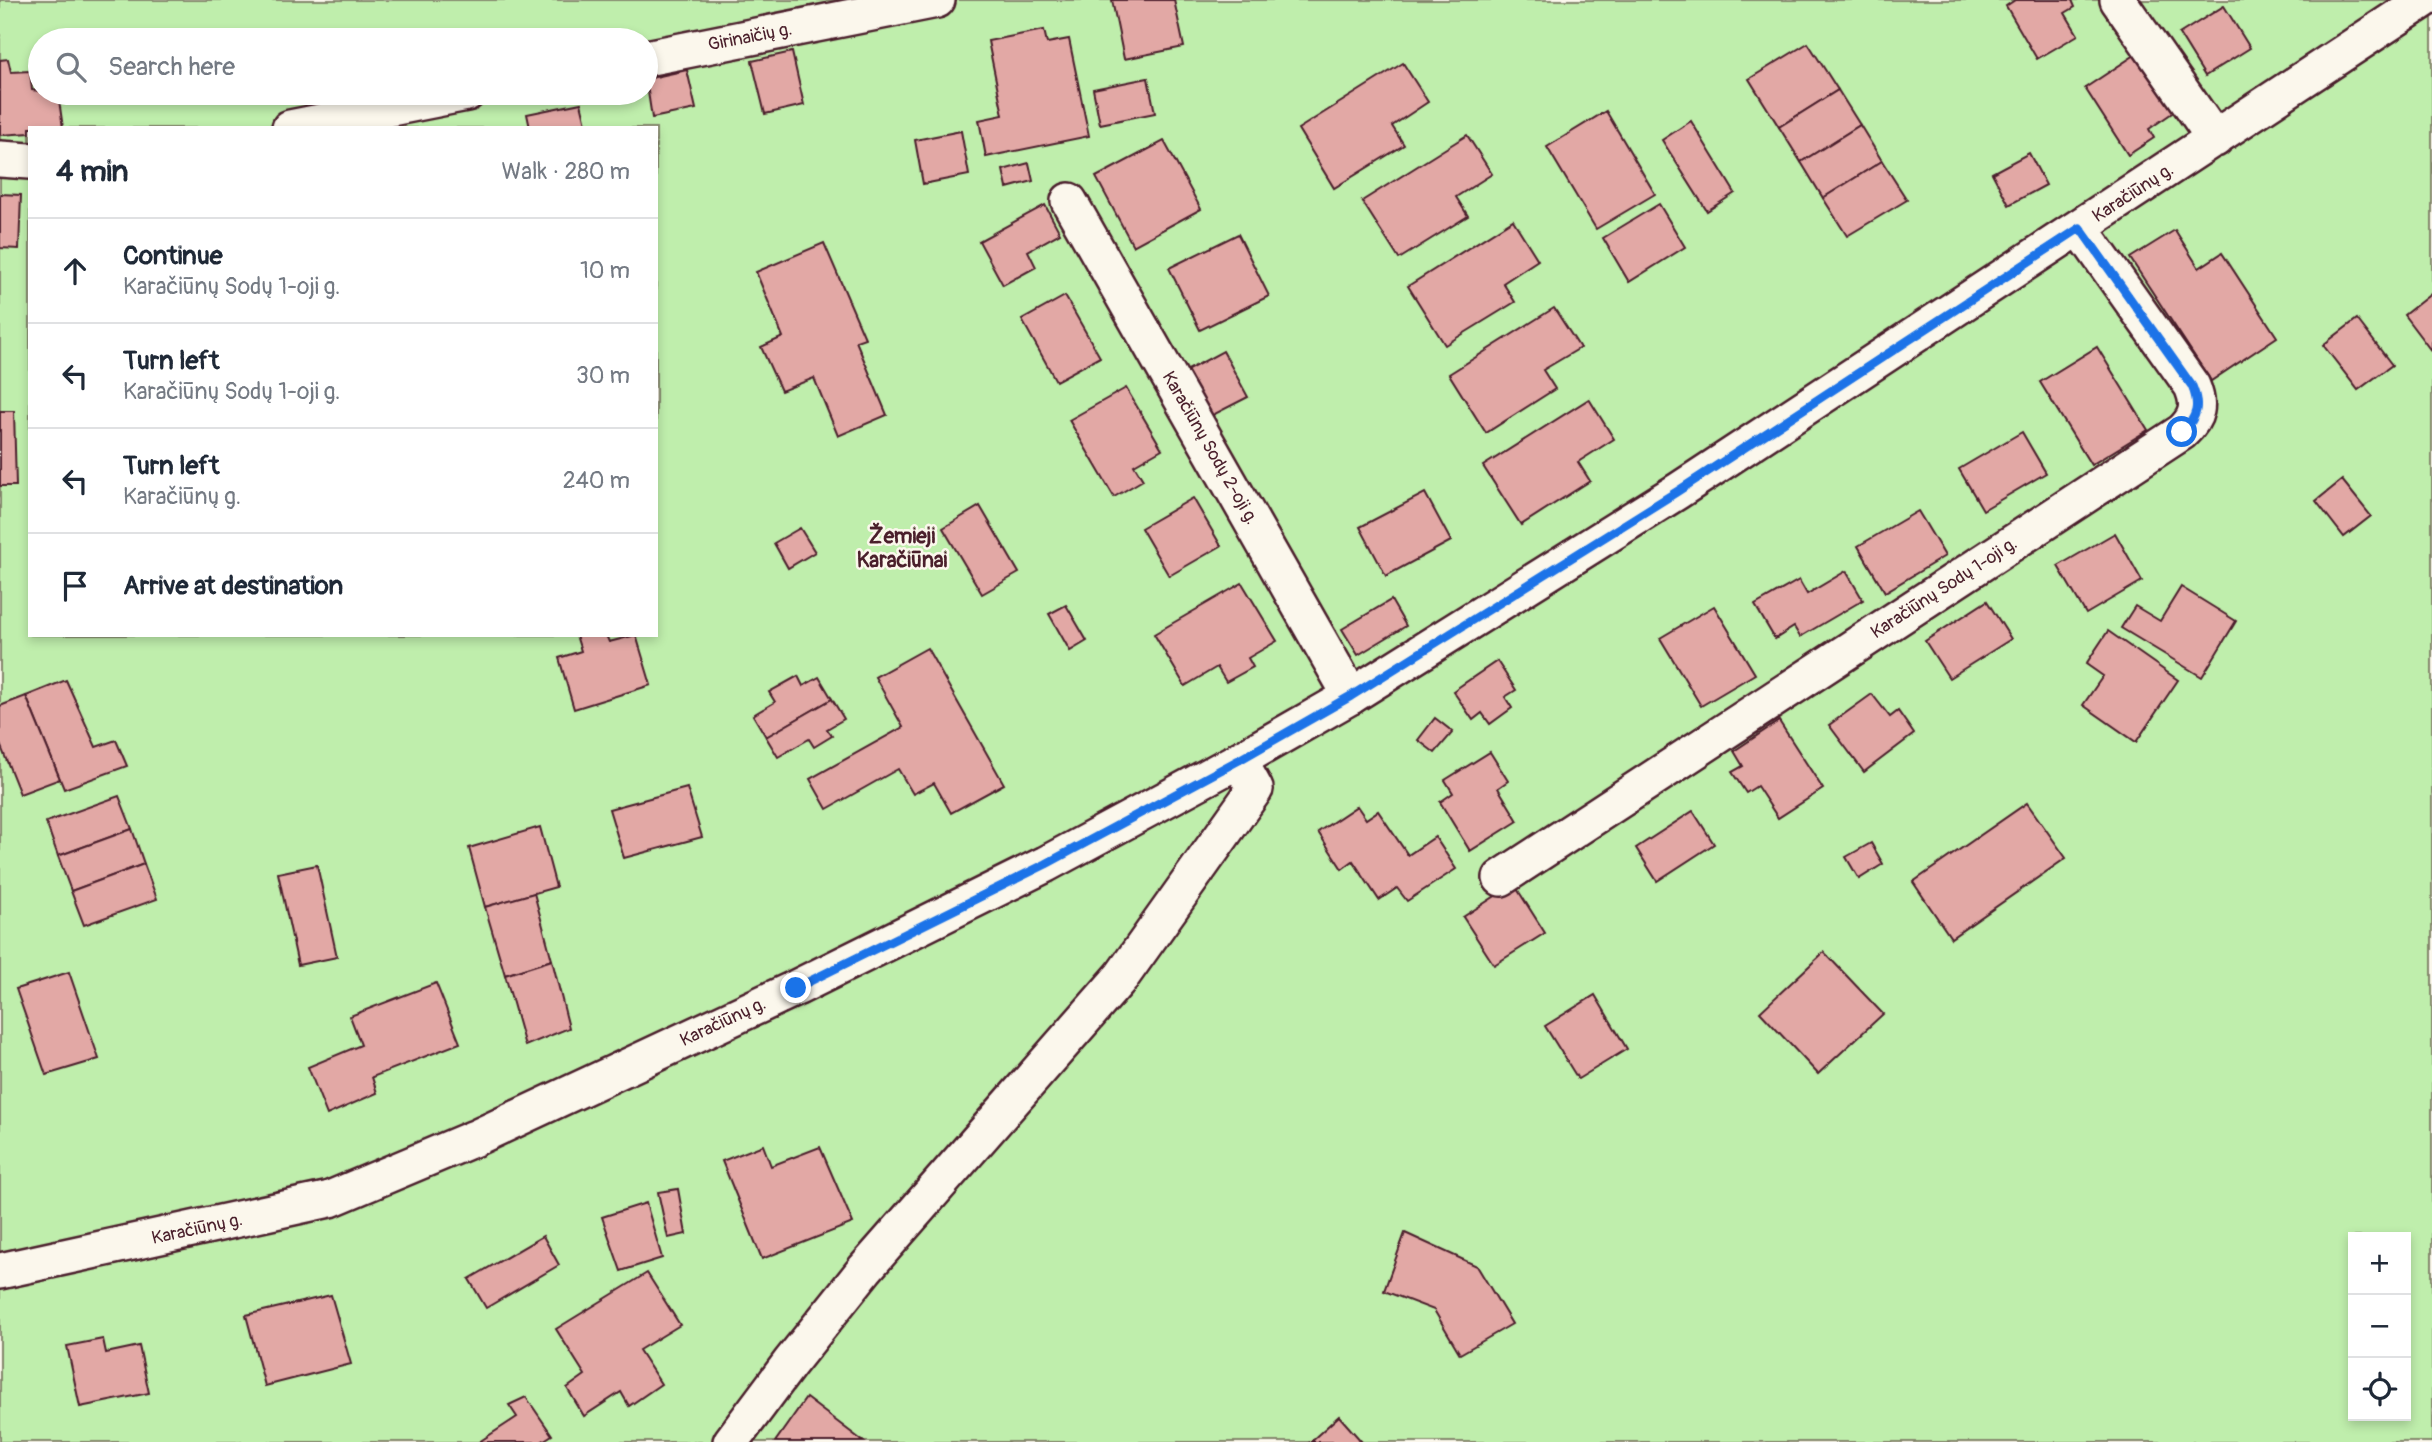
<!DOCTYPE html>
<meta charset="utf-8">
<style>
:root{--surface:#fff;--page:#f2f2f3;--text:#1f2937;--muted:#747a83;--line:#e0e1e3}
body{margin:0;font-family:Pangolin,sans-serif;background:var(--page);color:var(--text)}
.controls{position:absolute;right:21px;bottom:21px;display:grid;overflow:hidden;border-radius:0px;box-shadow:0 4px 10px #0003}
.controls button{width:63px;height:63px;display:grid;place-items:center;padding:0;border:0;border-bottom:2px solid var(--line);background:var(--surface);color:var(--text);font:35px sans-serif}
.stop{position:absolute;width:21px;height:21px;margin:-16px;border:5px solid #1a73e8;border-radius:50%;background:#fff}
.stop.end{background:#1a73e8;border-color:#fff;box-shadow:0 2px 7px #0008}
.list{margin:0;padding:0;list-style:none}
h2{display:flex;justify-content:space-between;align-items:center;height:91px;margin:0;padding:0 28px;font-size:30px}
h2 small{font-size:23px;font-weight:400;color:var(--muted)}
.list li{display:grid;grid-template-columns:46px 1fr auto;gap:21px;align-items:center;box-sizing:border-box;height:105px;padding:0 28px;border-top:2px solid var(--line)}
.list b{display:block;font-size:26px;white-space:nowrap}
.list p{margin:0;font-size:23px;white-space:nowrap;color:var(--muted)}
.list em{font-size:23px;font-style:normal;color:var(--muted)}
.icon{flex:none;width:38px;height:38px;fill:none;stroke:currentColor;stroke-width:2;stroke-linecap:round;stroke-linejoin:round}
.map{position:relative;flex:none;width:2432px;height:1442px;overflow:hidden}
.search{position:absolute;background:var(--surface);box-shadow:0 4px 10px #0003;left:28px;top:28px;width:630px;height:77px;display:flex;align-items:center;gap:18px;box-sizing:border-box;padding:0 24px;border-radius:38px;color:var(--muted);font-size:26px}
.panel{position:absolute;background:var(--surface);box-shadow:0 4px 10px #0003;left:28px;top:126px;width:630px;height:511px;border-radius:0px}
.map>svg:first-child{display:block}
.green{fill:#bfeeac;stroke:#84866c;stroke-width:2;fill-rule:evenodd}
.building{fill:#e2a8a5;stroke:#4a1f2b;stroke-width:2}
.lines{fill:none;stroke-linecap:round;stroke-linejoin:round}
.street-casing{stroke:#4a1f2b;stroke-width:40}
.street{stroke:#fbf7ec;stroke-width:35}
.route{stroke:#1a73e8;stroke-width:9}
.labels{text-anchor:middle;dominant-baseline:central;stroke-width:5;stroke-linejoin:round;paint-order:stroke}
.street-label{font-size:18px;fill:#4a1f2b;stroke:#fbf7ec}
.quarter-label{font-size:21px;font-weight:bold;fill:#4a1f2b;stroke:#fbf7ec}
</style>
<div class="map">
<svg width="2432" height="1442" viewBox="0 0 2432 1442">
<rect width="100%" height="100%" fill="#fbf7ec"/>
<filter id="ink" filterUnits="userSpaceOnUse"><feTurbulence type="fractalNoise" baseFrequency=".0143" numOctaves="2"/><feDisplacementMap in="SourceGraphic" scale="14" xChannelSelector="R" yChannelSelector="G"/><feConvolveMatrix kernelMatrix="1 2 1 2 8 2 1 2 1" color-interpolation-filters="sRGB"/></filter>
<g filter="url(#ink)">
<path class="green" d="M0,0H2432V1442H0ZM40,40H646V93H40ZM30,128H656V635H30ZM2353,1237H2406V1416H2353Z"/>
<g class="building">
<polygon points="1112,0 1174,0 1184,47 1124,59"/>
<polygon points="2015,0 2072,0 2075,7 2065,13 2078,35 2037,59 2006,6"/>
<polygon points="2224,6 2250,48 2205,76 2179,34"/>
<polygon points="1044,30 1047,43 1069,39 1089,136 986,157 979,120 1003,115 988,41"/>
<polygon points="1808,43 1838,90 1779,127 1749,79"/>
<polygon points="792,52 804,105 765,114 752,61"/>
<polygon points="2138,53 2175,111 2149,129 2154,138 2128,155 2085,88"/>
<polygon points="8,59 11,72 30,71 32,90 58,93 63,128 30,128 30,133 0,135 0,60"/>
<polygon points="1403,63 1428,102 1392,126 1404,145 1334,188 1298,129"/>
<polygon points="687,70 696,109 652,118 646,79"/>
<polygon points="1148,78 1155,113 1100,124 1093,89"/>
<polygon points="1838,90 1860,125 1801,162 1779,127"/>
<polygon points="581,103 587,128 530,128 527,114"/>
<polygon points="1606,111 1655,194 1596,229 1547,147"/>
<polygon points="1691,121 1735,193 1707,211 1662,140"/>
<polygon points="1860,125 1882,161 1823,198 1801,162"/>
<polygon points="961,131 969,175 923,184 915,140"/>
<polygon points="1467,135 1492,174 1456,197 1468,216 1399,259 1362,201"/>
<polygon points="1164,141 1201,209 1133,246 1096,177"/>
<polygon points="2029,153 2046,185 2009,205 1992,173"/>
<polygon points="1882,161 1907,200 1847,236 1823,198"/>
<polygon points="1029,163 1033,181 1007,188 1003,170"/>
<polygon points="0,194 21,195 19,249 0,248"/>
<polygon points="1659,204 1685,247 1629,282 1603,238"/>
<polygon points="1045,205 1060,233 1028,251 1036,267 1003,285 979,241"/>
<polygon points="1513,220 1538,260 1503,283 1515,302 1445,345 1408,286"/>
<polygon points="2175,230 2199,268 2222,253 2277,337 2211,381 2130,258"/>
<polygon points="1238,234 1269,296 1200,330 1169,268"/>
<polygon points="824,243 865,338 856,341 887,415 838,436 814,378 781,391 761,347 783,337 756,272"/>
<polygon points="2432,293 2432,352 2404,315"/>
<polygon points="1065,296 1100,357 1056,381 1022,320"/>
<polygon points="1554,308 1580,348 1543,370 1555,389 1486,433 1449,374"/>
<polygon points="2357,319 2392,365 2358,390 2323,345"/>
<polygon points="2097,347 2148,430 2091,465 2040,382"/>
<polygon points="1223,351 1248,397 1209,417 1186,371"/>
<polygon points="1126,388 1162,449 1134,465 1143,480 1114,497 1069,420"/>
<polygon points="1589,399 1614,439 1578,462 1590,481 1521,525 1483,466"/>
<polygon points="0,411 14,411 16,486 0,486"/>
<polygon points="2022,432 2046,473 1983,510 1959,469"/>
<polygon points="2342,480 2371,516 2344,537 2316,501"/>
<polygon points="1425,493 1451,541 1386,576 1360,527"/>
<polygon points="1193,498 1221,546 1169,576 1141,528"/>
<polygon points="980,506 1019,573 982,594 943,528"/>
<polygon points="1918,511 1945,556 1885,592 1858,546"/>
<polygon points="800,528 815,552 788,568 774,543"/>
<polygon points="2115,533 2142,581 2086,614 2058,566"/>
<polygon points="1846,571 1863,600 1800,637 1794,627 1775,639 1755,605 1799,580 1807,594"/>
<polygon points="1242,583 1277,641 1248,658 1253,667 1226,682 1217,667 1185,686 1154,634"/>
<polygon points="2181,587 2236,621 2202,677 2121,628 2135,606 2160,621"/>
<polygon points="1391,600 1406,626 1358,655 1342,629"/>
<polygon points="1987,601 2011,639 1949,678 1925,641"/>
<polygon points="1066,605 1087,641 1070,651 1049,614"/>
<polygon points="1714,606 1755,674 1701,706 1660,638"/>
<polygon points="2108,631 2178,680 2136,742 2083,705 2103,676 2086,664"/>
<polygon points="576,635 606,635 609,642 636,635 651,685 574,709 559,658 581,651"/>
<polygon points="927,648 1004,784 951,813 934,783 913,794 898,769 827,809 810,779 903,727 875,677"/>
<polygon points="1497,661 1516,690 1505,697 1512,708 1490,724 1482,713 1473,720 1453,691"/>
<polygon points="798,676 803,686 819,677 832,699 766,737 753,715 775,702 769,692"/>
<polygon points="66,680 96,747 116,740 127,766 64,789 26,696"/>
<polygon points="1872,694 1890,717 1898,711 1914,734 1864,772 1829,725"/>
<polygon points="26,696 60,779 20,794 0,744 0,706"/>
<polygon points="832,699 844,719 827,729 832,736 814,747 809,739 778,757 766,737"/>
<polygon points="1435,718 1453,732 1435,753 1418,740"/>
<polygon points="1779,721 1823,789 1778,818 1757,786 1746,793 1732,772 1743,766 1734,751"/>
<polygon points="1490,752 1508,781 1498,788 1518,821 1470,851 1440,802 1453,793 1445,780"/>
<polygon points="687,788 702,837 624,858 609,809"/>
<polygon points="119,796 132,829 58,856 46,822"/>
<polygon points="2027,803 2066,858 1951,938 1913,882"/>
<polygon points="1357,806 1366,819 1378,811 1408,855 1435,837 1456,869 1407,901 1397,888 1379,900 1353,861 1342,869 1318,832"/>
<polygon points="1693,811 1714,844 1657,881 1636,848"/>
<polygon points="540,827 556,887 485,907 469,848"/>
<polygon points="132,829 144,864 71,891 58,856"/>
<polygon points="1871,843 1883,864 1859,879 1846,857"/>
<polygon points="144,864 157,899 84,925 71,891"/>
<polygon points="317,865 337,957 298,965 278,873"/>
<polygon points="1514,884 1545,933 1494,965 1463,917"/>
<polygon points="534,893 552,960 505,975 485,907"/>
<polygon points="1824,952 1883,1014 1818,1074 1760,1012"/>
<polygon points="552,960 569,1028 525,1046 505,975"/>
<polygon points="69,972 99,1059 46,1075 16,989"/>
<polygon points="436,983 460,1043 372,1077 377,1093 327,1115 308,1067 361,1045 350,1016"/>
<polygon points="1595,995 1627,1049 1578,1079 1545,1026"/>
<polygon points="763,1145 771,1166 820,1147 853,1223 762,1259 722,1161"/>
<polygon points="678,1189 686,1234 668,1238 658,1192"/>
<polygon points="646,1203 662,1258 621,1271 602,1217"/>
<polygon points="1405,1233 1477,1266 1512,1324 1460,1354 1434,1310 1384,1291"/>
<polygon points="543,1236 559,1265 486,1308 469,1279"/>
<polygon points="647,1273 680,1325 639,1350 661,1384 629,1406 621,1392 584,1416 567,1388 585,1375 556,1329"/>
<polygon points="331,1295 351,1364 265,1386 246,1315"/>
<polygon points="103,1339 106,1353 139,1346 149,1393 80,1407 67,1346"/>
<polygon points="526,1397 552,1435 541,1442 479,1442 517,1417 509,1405"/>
<polygon points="806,1398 864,1442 775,1442"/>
<polygon points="1339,1416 1362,1442 1310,1442"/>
</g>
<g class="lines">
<g class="street-casing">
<g id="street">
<polyline points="2118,0 2215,139"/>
<polyline points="646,58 937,0"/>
<polyline points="290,128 467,93"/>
<polyline points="0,159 30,161"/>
<polyline points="1069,201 1351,696"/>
<path d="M1501,878L2182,432C2198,417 2200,405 2192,386L2080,228"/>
<polyline points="0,1271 330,1199 475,1138 796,988 1046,864 1239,760 1351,696 1678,491 2424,0"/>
<polyline points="731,1442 790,1363 865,1269 1122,976 1255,789 1239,760"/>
</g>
</g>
<use href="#street" class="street"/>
</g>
</g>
<g class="lines" filter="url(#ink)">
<path class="route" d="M796,988L1046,864L1239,760L1351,696L1678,491L2080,228L2192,386C2200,405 2198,417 2182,432"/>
</g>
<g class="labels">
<g class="street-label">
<text transform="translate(750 37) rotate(-11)">Girinaičių g.</text>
<text transform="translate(2133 193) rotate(-33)">Karačiūnų g.</text>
<text transform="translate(1210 448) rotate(60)">Karačiūnų Sodų 2-oji g.</text>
<text transform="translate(1944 588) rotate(-33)">Karačiūnų Sodų 1-oji g.</text>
<text transform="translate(723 1022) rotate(-25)">Karačiūnų g.</text>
<text transform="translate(197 1229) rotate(-12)">Karačiūnų g.</text>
</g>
<g class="quarter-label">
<text x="902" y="536">Žemieji<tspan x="902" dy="24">Karačiūnai</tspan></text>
</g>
</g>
</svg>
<div class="controls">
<button>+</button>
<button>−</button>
<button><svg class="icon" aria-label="locate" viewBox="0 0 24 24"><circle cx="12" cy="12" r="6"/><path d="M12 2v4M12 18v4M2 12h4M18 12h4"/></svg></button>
</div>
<div class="stop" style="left:2182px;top:432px"></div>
<div class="stop end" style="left:796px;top:988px"></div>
<div class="search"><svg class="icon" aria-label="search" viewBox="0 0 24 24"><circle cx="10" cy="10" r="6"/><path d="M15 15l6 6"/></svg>Search here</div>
<section class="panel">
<h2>4 min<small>Walk · 280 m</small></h2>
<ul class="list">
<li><svg class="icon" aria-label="ahead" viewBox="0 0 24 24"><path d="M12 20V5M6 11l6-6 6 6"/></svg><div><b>Continue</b><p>Karačiūnų Sodų 1-oji g.</p></div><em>10 m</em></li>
<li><svg class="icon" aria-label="left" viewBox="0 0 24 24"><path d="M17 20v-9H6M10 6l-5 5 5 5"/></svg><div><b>Turn left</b><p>Karačiūnų Sodų 1-oji g.</p></div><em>30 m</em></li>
<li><svg class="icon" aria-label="left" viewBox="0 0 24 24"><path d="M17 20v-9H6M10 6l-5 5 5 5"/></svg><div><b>Turn left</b><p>Karačiūnų g.</p></div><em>240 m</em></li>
<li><svg class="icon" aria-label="arrive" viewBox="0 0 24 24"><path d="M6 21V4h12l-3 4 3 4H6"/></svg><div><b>Arrive at destination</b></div></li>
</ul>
</section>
</div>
